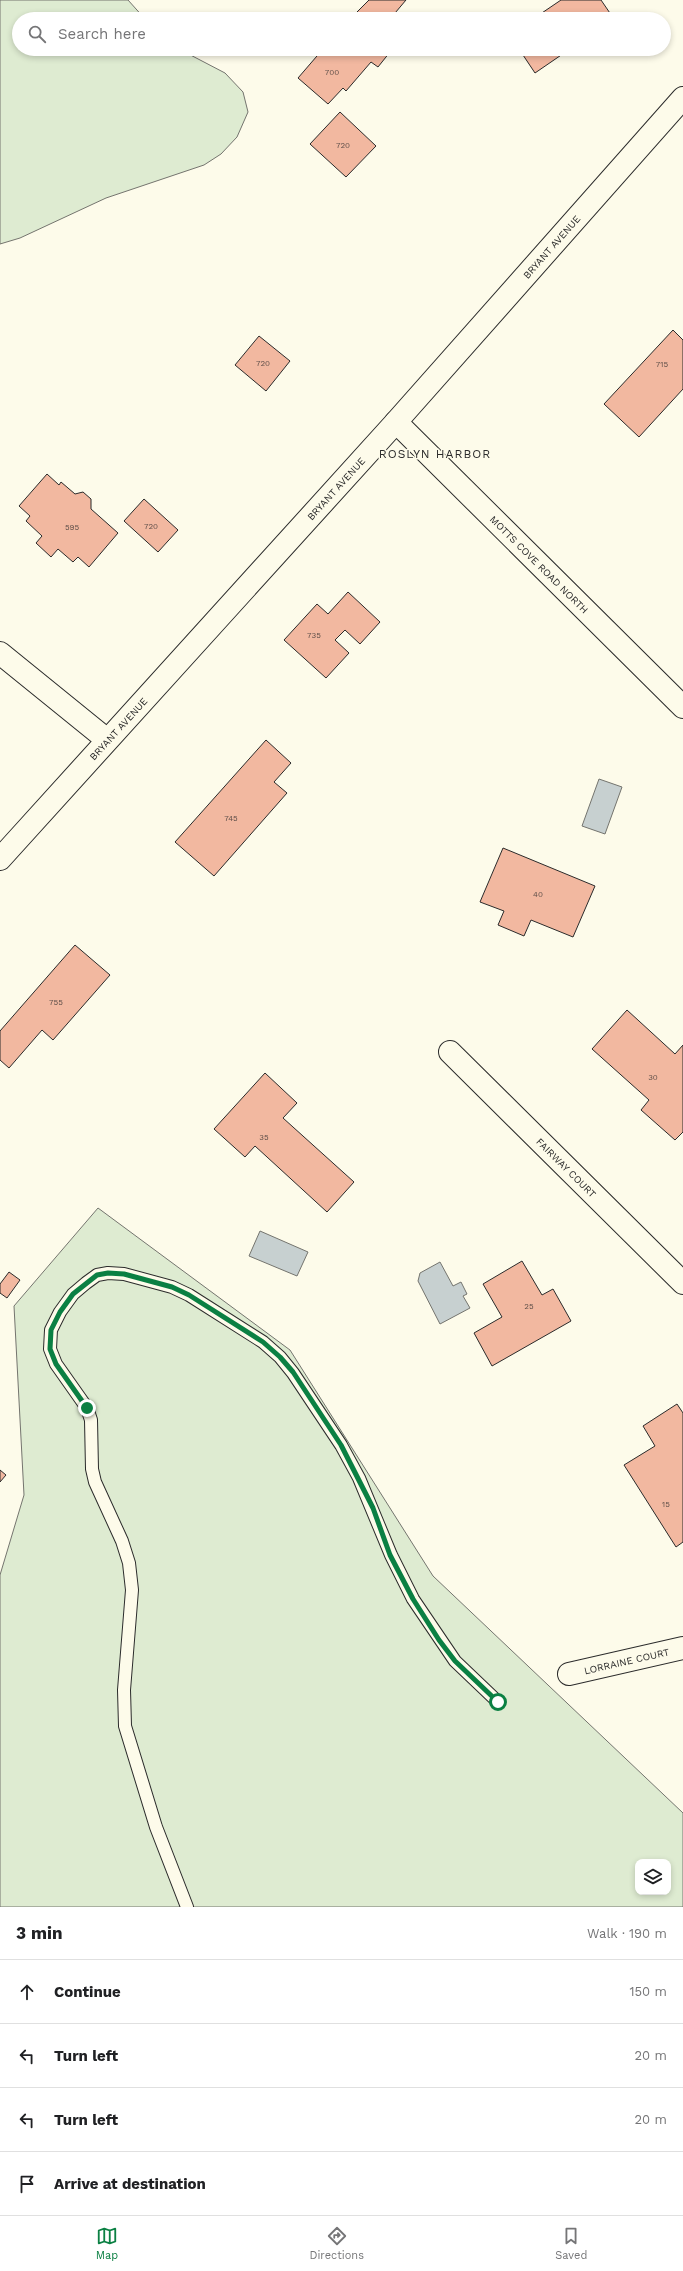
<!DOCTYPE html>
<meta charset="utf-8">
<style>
:root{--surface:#fff;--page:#f2f2f2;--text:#202124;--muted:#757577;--line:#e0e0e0;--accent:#0b8043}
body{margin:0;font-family:"Work Sans",sans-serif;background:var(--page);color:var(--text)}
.controls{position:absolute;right:12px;bottom:12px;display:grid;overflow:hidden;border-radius:8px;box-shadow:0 2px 6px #0003}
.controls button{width:36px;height:36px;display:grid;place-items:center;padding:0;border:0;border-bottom:1px solid var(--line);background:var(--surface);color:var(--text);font:20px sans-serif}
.stop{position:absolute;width:12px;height:12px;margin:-9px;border:3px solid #0b8043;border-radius:50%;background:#fff}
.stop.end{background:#0b8043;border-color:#fff;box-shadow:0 1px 4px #0008}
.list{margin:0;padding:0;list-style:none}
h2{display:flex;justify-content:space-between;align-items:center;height:52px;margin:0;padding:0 16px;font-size:17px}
h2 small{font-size:13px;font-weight:400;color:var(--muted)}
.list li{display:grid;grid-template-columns:26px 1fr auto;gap:12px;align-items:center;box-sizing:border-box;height:64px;padding:0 16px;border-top:1px solid var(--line)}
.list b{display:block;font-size:15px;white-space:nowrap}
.list em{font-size:13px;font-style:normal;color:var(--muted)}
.icon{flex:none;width:22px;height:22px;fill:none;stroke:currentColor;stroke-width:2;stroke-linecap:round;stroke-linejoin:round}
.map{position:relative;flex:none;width:683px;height:1907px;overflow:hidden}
.search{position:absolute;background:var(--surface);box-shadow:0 2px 6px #0003;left:12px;right:12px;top:12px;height:44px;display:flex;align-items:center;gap:10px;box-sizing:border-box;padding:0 14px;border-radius:22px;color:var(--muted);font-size:15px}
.sheet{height:308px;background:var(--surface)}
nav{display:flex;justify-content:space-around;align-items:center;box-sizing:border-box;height:56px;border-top:1px solid var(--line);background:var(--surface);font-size:11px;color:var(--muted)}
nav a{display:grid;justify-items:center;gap:2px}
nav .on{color:var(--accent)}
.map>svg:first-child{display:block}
.green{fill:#deebd1;stroke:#74746e;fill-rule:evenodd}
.water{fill:#c7d0d0;stroke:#74746e}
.building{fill:#f2b8a0;stroke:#2b2b2b}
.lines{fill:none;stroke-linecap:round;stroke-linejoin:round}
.lane-casing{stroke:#2b2b2b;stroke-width:14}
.street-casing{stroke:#2b2b2b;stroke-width:24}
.secondary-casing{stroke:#2b2b2b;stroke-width:24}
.lane{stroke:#fdfbea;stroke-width:12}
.street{stroke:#fdfbea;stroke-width:22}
.secondary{stroke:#fdfbea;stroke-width:22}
.route{stroke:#0b8043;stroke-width:5}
.labels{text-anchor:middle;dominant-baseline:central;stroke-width:3;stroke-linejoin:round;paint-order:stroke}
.number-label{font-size:8px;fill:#5d4e48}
.street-label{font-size:10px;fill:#2b2b2b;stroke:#fdfbea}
.quarter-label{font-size:12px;letter-spacing:1px;fill:#2b2b2b;stroke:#fdfbea}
</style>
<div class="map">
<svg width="683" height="1907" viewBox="0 0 683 1907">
<rect width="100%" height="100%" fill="#fdfbea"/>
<g class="green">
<polygon points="0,0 128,0 145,19 19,19 19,49 179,49 225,73 243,92 248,112 237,137 221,154 204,165 106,198 20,238 0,244"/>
<path d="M98,1208L290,1350L433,1576L683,1813V1907H0V1575L24,1495L14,1306ZM638,1862H668V1892H638Z"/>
</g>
<g class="water">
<polygon points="599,779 622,787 605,834 582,826"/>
<polygon points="260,1231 308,1252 297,1276 249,1256"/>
<polygon points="440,1262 453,1286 461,1282 467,1294 463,1296 470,1308 440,1324 418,1281 420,1273"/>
</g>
<g class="building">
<polygon points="369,0 406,0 390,19 350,19"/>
<polygon points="561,0 601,0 614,19 533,19"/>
<polygon points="323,49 387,49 390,52 378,67 371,62 346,91 343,88 328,104 298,78"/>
<polygon points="519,49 570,49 535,73"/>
<polygon points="340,112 376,146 346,177 310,144"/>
<polygon points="673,330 683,340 683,389 639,437 604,404"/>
<polygon points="259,336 290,361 266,391 235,365"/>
<polygon points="47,474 59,485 61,482 75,494 83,492 91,499 91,509 118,533 89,567 78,557 73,562 58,549 51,557 36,543 42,536 26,521 30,516 19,506"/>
<polygon points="144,499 178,530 158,552 124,521"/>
<polygon points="348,592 380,622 360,644 345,630 335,640 349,653 326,678 284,640 317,604 328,614"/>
<polygon points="266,740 291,763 274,782 287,793 214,876 175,842"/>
<polygon points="503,848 595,886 573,937 531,920 524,936 498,925 504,911 480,902"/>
<polygon points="75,945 110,975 53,1040 42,1030 9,1068 0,1060 0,1031"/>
<polygon points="627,1010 675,1054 683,1045 683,1132 675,1140 641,1110 649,1100 592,1049"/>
<polygon points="265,1073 297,1103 283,1118 354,1182 327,1212 255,1146 245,1157 214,1129"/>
<polygon points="522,1261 542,1295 553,1289 571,1321 492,1366 474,1333 502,1317 483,1284"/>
<polygon points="9,1272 20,1280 7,1298 0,1293 0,1284"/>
<polygon points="677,1404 683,1413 683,1542 676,1547 624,1465 655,1446 643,1426"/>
<polygon points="0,1470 6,1475 0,1482"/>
</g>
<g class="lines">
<g class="lane-casing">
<polyline id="lane" points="187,1907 156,1827 125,1726 124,1690 132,1590 129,1563 122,1541 95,1482 92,1469 91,1420 87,1408 56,1364 50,1349 51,1330 60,1312 73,1294 86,1283 97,1275 108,1273 124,1274 172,1287 189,1295 263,1342 280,1357 293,1373 341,1445 359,1478 391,1555 413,1599 455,1661 498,1702"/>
</g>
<g class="street-casing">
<g id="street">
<path id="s1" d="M396,422L683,707"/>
<polyline points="0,653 106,739"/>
<path id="s2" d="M450,1052L683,1283"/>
<path id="s3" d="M569,1674L683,1648"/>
</g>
</g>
<g class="secondary-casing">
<g id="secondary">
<path id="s4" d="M0,859L396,422L683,98"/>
</g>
</g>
<use href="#lane" class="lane"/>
<use href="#street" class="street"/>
<use href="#secondary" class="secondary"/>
</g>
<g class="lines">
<polyline class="route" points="87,1408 56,1364 50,1349 51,1330 60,1312 73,1294 97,1275 108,1273 124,1274 172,1287 189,1295 263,1342 280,1357 293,1372 341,1445 373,1508 390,1555 413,1599 439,1640 455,1661 498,1702"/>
</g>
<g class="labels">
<g class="number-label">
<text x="332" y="72">700</text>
<text x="343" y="145">720</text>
<text x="263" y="363">720</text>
<text x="662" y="364">715</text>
<text x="151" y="526">720</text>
<text x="72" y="527">595</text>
<text x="314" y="635">735</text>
<text x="231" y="818">745</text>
<text x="538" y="894">40</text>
<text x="56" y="1002">755</text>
<text x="653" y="1077">30</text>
<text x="264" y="1137">35</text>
<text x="529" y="1306">25</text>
<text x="666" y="1504">15</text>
</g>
<g class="street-label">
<text stroke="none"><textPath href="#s4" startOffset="824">BRYANT AVENUE</textPath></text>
<text stroke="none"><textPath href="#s4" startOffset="500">BRYANT AVENUE</textPath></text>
<text stroke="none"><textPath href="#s1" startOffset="202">MOTTS COVE ROAD NORTH</textPath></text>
<text stroke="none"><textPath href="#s4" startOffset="176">BRYANT AVENUE</textPath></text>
<text stroke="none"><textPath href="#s2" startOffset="164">FAIRWAY COURT</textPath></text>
<text stroke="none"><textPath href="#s3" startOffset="59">LORRAINE COURT</textPath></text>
</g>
<g class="quarter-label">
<text x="435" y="454">ROSLYN HARBOR</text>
</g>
</g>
</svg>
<div class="controls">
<button><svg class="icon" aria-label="layers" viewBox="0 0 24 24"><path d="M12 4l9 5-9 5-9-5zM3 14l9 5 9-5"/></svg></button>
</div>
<div class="stop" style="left:498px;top:1702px"></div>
<div class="stop end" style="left:87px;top:1408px"></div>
<div class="search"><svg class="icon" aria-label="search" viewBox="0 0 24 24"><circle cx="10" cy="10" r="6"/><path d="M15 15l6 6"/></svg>Search here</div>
</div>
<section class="sheet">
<h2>3 min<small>Walk · 190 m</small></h2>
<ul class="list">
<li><svg class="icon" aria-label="ahead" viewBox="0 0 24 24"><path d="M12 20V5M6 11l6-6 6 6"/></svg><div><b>Continue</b></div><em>150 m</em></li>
<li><svg class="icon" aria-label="left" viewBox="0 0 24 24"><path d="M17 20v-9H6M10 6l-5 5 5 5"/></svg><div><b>Turn left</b></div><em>20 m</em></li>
<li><svg class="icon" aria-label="left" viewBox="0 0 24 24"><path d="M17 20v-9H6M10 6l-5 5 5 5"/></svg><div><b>Turn left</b></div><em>20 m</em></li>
<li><svg class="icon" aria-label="arrive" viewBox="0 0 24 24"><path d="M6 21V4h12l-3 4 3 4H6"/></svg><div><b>Arrive at destination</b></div></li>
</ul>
</section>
<nav>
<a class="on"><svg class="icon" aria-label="map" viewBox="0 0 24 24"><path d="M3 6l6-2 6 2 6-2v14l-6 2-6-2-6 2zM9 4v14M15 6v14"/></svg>Map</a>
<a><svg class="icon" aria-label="directions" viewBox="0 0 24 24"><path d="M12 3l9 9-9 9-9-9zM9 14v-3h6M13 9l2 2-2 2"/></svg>Directions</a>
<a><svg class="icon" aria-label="saved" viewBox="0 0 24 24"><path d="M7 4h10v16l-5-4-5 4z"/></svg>Saved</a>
</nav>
